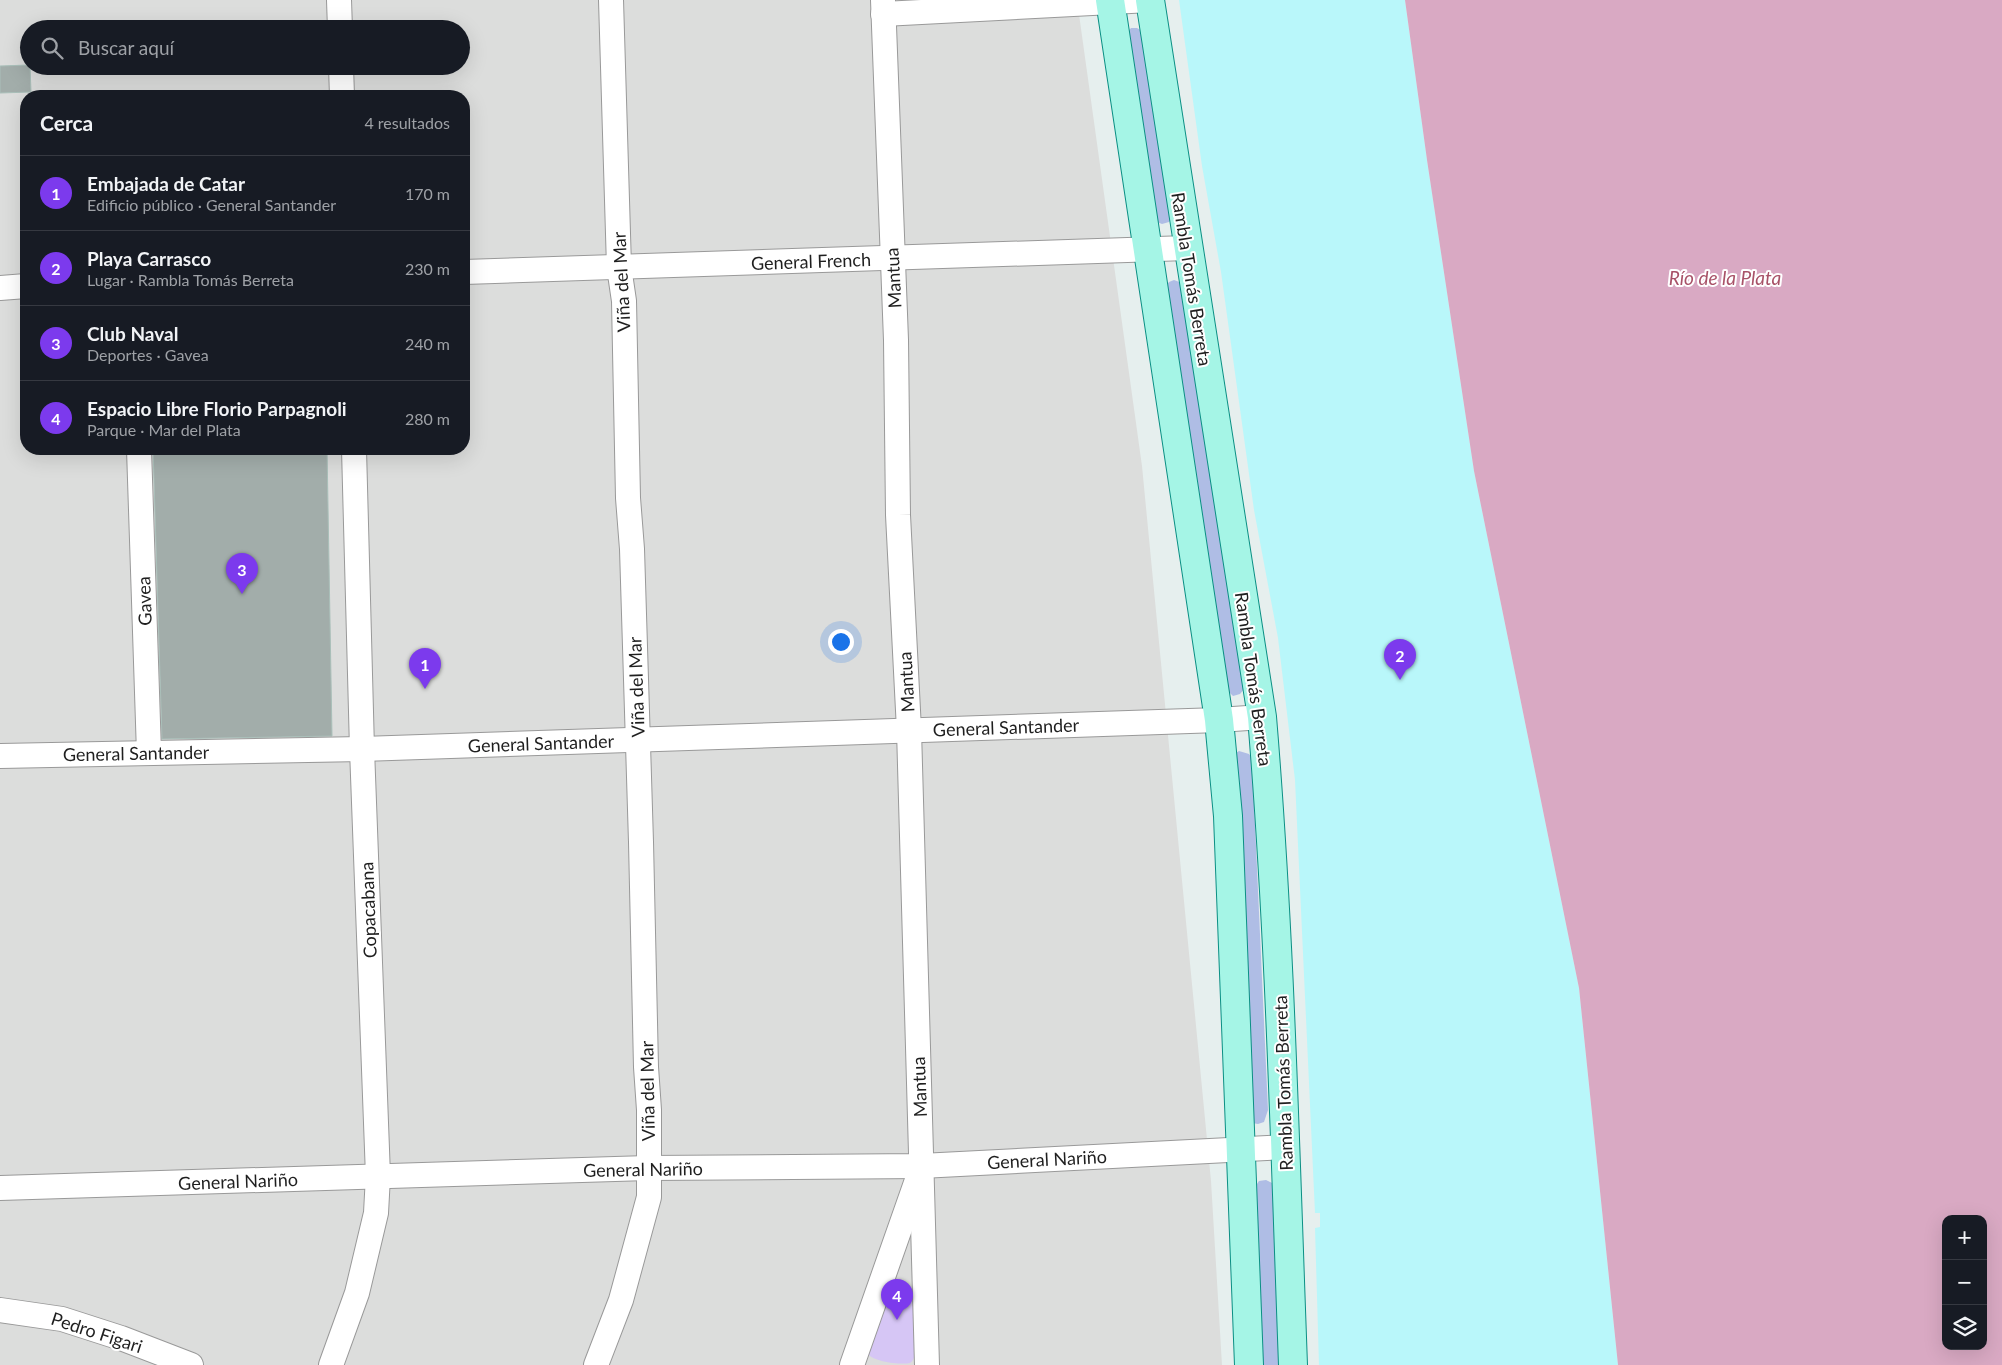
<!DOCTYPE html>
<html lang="es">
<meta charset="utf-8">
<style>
:root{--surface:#171b24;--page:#20242c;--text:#f1f3f6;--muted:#9ea1a6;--line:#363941;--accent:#7c3aed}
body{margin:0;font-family:Lato,sans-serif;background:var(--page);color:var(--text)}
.controls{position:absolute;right:15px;bottom:15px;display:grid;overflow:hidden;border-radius:10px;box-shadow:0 5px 20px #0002}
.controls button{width:45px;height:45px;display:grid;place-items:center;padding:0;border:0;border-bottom:1px solid var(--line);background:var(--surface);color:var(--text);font:25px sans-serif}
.you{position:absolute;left:840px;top:641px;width:18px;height:18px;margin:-12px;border:4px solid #fff;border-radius:50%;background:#1a73e8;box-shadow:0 0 0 8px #1a73e833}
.badge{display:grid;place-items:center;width:32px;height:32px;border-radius:50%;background:var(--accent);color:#fff;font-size:16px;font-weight:700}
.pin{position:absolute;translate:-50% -41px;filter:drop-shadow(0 1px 2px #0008)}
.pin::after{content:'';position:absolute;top:26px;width:18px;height:15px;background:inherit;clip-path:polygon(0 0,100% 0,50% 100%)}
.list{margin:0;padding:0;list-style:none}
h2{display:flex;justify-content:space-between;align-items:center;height:65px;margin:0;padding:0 20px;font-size:21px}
h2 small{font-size:16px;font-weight:400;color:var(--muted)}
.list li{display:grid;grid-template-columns:32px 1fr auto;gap:15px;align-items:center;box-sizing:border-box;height:75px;padding:0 20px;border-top:1px solid var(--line)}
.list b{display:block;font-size:19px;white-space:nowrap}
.list p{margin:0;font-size:16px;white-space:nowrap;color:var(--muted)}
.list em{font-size:16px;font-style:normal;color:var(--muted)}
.icon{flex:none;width:28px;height:28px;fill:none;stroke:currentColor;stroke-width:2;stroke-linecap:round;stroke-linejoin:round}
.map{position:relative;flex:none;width:2002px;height:1365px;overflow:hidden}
.search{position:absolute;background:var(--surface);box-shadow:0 5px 20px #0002;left:20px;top:20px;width:450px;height:55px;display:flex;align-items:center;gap:12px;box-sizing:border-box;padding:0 18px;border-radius:28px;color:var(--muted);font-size:19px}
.panel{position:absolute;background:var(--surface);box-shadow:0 5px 20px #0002;left:20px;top:90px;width:450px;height:365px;border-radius:20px}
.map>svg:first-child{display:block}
.residential{fill:#dcdddc;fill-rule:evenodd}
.grass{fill:#afbde5}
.sand{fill:#b9f7fa}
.park{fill:#d6c6f5}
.water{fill:#d9a9c3;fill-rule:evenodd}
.building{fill:#a2adaa;stroke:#a9bfb9}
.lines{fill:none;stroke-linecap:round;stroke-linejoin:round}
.minor-casing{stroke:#999;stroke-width:26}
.major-casing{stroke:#0b8f84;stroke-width:30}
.minor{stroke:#fff;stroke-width:24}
.major{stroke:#a5f5e6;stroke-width:28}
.labels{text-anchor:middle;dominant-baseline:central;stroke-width:4;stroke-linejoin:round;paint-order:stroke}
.street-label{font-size:18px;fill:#1f1f1f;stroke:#fff}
.water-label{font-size:19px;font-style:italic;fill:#a85268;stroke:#fff}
</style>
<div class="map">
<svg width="2002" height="1365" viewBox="0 0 2002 1365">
<rect width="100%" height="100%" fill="#e6efee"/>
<path class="residential" d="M0,0H1077L1142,466L1211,1181L1222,1365H0ZM29,29H461V66H29ZM26,96H464V449H26Z"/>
<g class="grass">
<polygon points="1131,28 1137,28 1142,31 1172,217 1169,222 1162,224 1157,222 1127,33"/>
<polygon points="1174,280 1182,283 1245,688 1240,694 1233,696 1227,690 1166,286 1169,282"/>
<polygon points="1239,751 1249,754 1252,758 1268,1110 1264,1122 1258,1124 1252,1123 1233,755"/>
<polygon points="1266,1180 1272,1183 1274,1189 1280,1365 1261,1365 1255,1187 1259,1181"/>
</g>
<polygon class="sand" points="1179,0 1405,0 1427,160 1474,471 1579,988 1618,1365 1319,1365 1315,1228 1320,1227 1320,1213 1315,1213 1295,780 1278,638 1254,510 1221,272 1202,166"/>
<path class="park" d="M902,1283L910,1286L915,1292L916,1348C915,1353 915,1360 910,1363C901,1365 874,1362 868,1354L888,1292L894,1286Z"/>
<path class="water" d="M1405,0H2002V1365H1618L1579,988L1474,471L1427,160ZM1946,1219H1983V1346H1946Z"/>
<g class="building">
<polygon points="29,65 30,66 31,92 0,93 0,66"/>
<polygon points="153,449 327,449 332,736 162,739"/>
</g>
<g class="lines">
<g class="minor-casing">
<g id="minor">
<polyline points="339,0 340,29"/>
<polyline points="883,0 896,340 898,515 909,730 927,1365"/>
<polyline points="883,14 1150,0"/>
<polyline points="341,66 342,96"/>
<polyline points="464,272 1187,248"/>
<polyline points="0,288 26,286"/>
<polyline points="139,449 149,753"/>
<polyline points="0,756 362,749 1219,720 1262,717"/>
<polyline points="0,1188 648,1168 921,1166 1285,1147"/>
<polyline points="0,1310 62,1319 121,1338 191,1365"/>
<polyline points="331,1365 357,1293 376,1213 378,1176 362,749 354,449"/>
<polyline points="596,1365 621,1300 649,1197 649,1110 646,1067 641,842 632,549 628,498 624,301 619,267 611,0"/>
<polyline points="852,1365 917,1180"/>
</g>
</g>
<g class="major-casing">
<g id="major">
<polyline points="1110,0 1219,720 1228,816 1249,1365"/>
<path d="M1150,0L1262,717C1280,932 1285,1149 1293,1365"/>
</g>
</g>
<use href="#minor" class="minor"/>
<use href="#major" class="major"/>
</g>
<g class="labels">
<g class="street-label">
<text transform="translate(811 261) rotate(-2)">General French</text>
<text transform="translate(893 278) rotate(-93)">Mantua</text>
<text transform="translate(1192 279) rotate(81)">Rambla Tomás Berreta</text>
<text transform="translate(621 282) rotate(-93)">Viña del Mar</text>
<text transform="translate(144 601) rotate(-92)">Gavea</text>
<text transform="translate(1254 679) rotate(82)">Rambla Tomás Berreta</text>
<text transform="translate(906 682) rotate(-93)">Mantua</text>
<text transform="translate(636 687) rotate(-92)">Viña del Mar</text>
<text transform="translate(1006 727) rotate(-2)">General Santander</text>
<text transform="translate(541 743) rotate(-2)">General Santander</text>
<text transform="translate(136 753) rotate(-1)">General Santander</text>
<text transform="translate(368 910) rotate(-92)">Copacabana</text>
<text transform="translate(1283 1083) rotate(-92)">Rambla Tomás Berreta</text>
<text transform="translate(919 1087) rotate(-92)">Mantua</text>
<text transform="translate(647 1091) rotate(-91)">Viña del Mar</text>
<text transform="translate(1047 1159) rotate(-3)">General Nariño</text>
<text transform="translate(643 1169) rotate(-1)">General Nariño</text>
<text transform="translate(238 1181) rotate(-2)">General Nariño</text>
<text transform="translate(97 1332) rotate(18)">Pedro Figari</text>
</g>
<g class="water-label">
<text x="1725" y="277">Río de la Plata</text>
</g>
</g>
</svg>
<div class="controls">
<button>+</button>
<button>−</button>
<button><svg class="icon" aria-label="layers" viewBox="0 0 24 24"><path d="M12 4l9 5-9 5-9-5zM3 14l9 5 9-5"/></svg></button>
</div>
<div class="you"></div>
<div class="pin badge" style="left:425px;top:689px">1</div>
<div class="pin badge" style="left:1400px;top:680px">2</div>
<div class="pin badge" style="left:242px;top:594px">3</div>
<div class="pin badge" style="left:897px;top:1320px">4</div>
<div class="search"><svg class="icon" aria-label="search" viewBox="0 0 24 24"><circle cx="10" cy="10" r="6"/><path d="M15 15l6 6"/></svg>Buscar aquí</div>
<section class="panel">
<h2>Cerca<small>4 resultados</small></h2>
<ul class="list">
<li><span class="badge">1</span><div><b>Embajada de Catar</b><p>Edificio público · General Santander</p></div><em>170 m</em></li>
<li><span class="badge">2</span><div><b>Playa Carrasco</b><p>Lugar · Rambla Tomás Berreta</p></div><em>230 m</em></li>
<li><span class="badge">3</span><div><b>Club Naval</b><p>Deportes · Gavea</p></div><em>240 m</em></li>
<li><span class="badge">4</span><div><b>Espacio Libre Florio Parpagnoli</b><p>Parque · Mar del Plata</p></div><em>280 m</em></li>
</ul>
</section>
</div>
